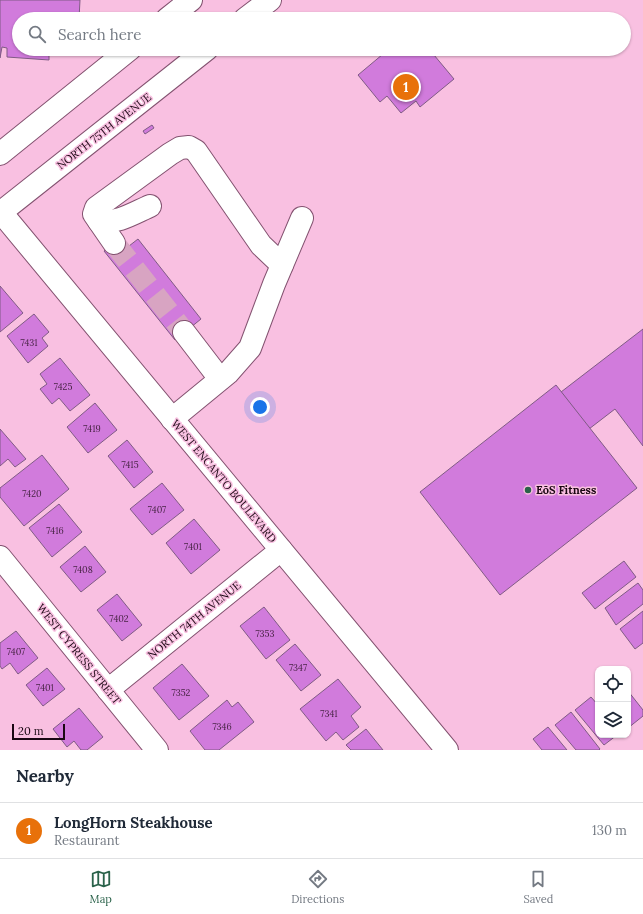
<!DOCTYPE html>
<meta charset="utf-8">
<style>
:root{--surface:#fff;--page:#f6f6f7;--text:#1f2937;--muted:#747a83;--line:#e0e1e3;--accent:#2a624a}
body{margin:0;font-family:Lora,serif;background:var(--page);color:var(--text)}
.controls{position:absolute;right:12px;bottom:12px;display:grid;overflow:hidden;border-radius:8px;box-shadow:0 1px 3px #0004}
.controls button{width:36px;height:36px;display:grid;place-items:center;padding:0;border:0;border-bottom:1px solid var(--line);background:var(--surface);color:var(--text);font:20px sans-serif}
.scale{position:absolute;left:12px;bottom:10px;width:53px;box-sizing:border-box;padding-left:4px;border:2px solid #1a0713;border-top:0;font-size:11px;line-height:14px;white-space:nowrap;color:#1a0713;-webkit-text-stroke:3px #f9c0e1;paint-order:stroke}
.you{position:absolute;left:260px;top:407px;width:14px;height:14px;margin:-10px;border:3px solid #fff;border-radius:50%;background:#1a73e8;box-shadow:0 0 0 6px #1a73e833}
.badge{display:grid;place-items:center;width:26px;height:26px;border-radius:50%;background:var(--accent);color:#fff;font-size:13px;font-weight:700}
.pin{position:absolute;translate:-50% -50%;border:2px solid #fff;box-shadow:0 1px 4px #0006}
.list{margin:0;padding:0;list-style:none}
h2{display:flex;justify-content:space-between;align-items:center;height:52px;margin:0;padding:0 16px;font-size:17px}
h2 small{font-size:13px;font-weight:400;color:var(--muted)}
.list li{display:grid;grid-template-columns:26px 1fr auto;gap:12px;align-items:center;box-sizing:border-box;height:56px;padding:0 16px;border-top:1px solid var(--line)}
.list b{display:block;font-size:15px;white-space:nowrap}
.list p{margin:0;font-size:13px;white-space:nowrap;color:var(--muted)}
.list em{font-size:13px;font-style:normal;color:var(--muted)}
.icon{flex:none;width:22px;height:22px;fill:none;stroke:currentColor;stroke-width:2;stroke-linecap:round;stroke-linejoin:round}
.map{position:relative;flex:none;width:643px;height:750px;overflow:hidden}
.search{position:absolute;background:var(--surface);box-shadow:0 1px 3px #0004;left:12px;right:12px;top:12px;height:44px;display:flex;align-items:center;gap:10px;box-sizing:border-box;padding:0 14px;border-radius:22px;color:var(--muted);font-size:15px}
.sheet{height:108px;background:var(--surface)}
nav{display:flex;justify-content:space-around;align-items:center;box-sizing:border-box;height:56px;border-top:1px solid var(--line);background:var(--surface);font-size:11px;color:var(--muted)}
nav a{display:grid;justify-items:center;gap:2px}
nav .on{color:var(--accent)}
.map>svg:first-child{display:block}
.building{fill:#d17bdc;stroke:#805b85}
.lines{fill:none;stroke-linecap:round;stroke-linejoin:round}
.minor-tunnel{stroke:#d8a4c2;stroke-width:22;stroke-dasharray:22 11;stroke-linecap:butt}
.minor-casing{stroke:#835270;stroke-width:24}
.major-casing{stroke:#835270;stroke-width:24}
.minor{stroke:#fff;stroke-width:22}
.major{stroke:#fff;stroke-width:22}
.poi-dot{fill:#2a624a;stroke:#f9c0e1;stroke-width:1.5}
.labels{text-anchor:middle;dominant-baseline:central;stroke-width:3;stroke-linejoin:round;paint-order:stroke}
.number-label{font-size:9px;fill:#482445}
.street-label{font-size:11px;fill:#1a0713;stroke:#f9c0e1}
.poi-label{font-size:11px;font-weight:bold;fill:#1a0713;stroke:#f9c0e1;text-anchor:start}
</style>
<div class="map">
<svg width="643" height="750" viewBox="0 0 643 750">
<rect width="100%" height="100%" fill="#f9c0e1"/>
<g class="building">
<polygon points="0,0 80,0 79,19 19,19 19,49 49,49 49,60 7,57 7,48 2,47 0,58"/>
<polygon points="389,49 429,49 454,79 420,107 416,101 401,113 387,96 380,102 358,75"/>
<polygon points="152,125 154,128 145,134 143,131"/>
<polygon points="122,237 129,246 138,239 201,319 175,340 104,251"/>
<polygon points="0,286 23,313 0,332"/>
<polygon points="34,314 49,332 42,338 48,346 28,363 7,336"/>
<polygon points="643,329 643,446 615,409 589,429 561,392"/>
<polygon points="60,358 90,395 70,411 59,398 52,404 40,389 47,384 40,374"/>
<polygon points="556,385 637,488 500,595 420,492"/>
<polygon points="95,403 117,430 88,453 67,427"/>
<polygon points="0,429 26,459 15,467 8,459 0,466"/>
<polygon points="127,440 153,472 134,488 108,456"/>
<polygon points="42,455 69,489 24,526 0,497 0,488"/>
<polygon points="162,483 184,510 152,535 130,509"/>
<polygon points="59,504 82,532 52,557 29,528"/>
<polygon points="194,519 220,550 191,574 166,543"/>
<polygon points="85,546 106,572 81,592 60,567"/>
<polygon points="624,561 636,577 595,609 582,593"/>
<polygon points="638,583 643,590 643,604 616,625 605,608"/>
<polygon points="117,594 142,625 122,641 97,610"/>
<polygon points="264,607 290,640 266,659 240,626"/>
<polygon points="643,611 643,643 635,649 620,629"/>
<polygon points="16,631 38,658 18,674 10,663 2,669 0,666 0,643"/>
<polygon points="295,644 321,675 301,691 276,660"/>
<polygon points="182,664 209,696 179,720 153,688"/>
<polygon points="47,668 65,689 43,706 26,685"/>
<polygon points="338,679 361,707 351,716 359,727 343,740 336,732 326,741 300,709"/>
<polygon points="628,691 643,710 643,716 628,728"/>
<polygon points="591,697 598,705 598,735 617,735 604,745 575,710"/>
<polygon points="227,700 232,707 238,702 254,722 219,750 205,750 190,731"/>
<polygon points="79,708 103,737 87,750 81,750 74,741 67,747 53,729"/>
<polygon points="571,712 600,749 599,750 576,750 555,725"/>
<polygon points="548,727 567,750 542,750 533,739"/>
<polygon points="366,729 383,750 351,750 346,745"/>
</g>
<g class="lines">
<polyline class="minor-tunnel" points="114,243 184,332"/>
<g class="minor-casing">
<g id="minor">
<polyline points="0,211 447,750"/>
<path d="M99,221C117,224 134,213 150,206"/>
<polyline points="114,243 94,214 96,208 170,154 180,148 189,147 196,151 261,245 282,265"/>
<polyline points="184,332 220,379"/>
<polyline points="172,419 228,373 250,348 274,284 302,218"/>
<polyline points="0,557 157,750"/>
<polyline points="108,690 281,550"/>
</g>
</g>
<g class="major-casing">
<g id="major">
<polyline points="167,19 191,0"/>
<polyline points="245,19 270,0"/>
<polyline points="0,154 130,49"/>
<polyline points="0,213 207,49"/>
</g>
</g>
<use href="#minor" class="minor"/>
<use href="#major" class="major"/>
</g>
<circle class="poi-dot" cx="528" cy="490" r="4"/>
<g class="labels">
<g class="number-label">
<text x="29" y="342">7431</text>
<text x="63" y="386">7425</text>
<text x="92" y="428">7419</text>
<text x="130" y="464">7415</text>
<text x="32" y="493">7420</text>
<text x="157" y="509">7407</text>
<text x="55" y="530">7416</text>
<text x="193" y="546">7401</text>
<text x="83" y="569">7408</text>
<text x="119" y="618">7402</text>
<text x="265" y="633">7353</text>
<text x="16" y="651">7407</text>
<text x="298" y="667">7347</text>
<text x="45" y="687">7401</text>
<text x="181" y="692">7352</text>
<text x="329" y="713">7341</text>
<text x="222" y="726">7346</text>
</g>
<g class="street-label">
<text transform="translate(104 131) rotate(-38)">NORTH 75TH AVENUE</text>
<text transform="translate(224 481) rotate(50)">WEST ENCANTO BOULEVARD</text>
<text transform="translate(194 620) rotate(-39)">NORTH 74TH AVENUE</text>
<text transform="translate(79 654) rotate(51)">WEST CYPRESS STREET</text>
</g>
<g class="poi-label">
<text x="536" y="490">EōS Fitness</text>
</g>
</g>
</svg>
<div class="controls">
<button><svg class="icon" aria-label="locate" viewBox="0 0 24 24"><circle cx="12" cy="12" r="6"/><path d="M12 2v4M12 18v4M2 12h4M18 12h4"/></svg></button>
<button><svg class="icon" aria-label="layers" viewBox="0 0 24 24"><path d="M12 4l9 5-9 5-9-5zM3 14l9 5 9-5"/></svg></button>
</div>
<div class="scale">20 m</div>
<div class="you"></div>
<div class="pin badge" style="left:406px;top:87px;background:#e8710a">1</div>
<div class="search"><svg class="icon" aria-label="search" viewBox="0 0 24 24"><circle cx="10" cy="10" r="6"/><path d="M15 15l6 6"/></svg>Search here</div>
</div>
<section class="sheet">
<h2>Nearby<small></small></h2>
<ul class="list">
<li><span class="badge" style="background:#e8710a">1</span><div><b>LongHorn Steakhouse</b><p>Restaurant</p></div><em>130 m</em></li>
</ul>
</section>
<nav>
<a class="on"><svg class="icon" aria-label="map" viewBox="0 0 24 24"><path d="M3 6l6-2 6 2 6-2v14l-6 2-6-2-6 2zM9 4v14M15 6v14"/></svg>Map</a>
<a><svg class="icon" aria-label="directions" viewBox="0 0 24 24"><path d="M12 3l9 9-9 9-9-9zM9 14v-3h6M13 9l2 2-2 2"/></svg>Directions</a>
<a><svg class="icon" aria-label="saved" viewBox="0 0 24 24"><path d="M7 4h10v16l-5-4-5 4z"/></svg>Saved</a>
</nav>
